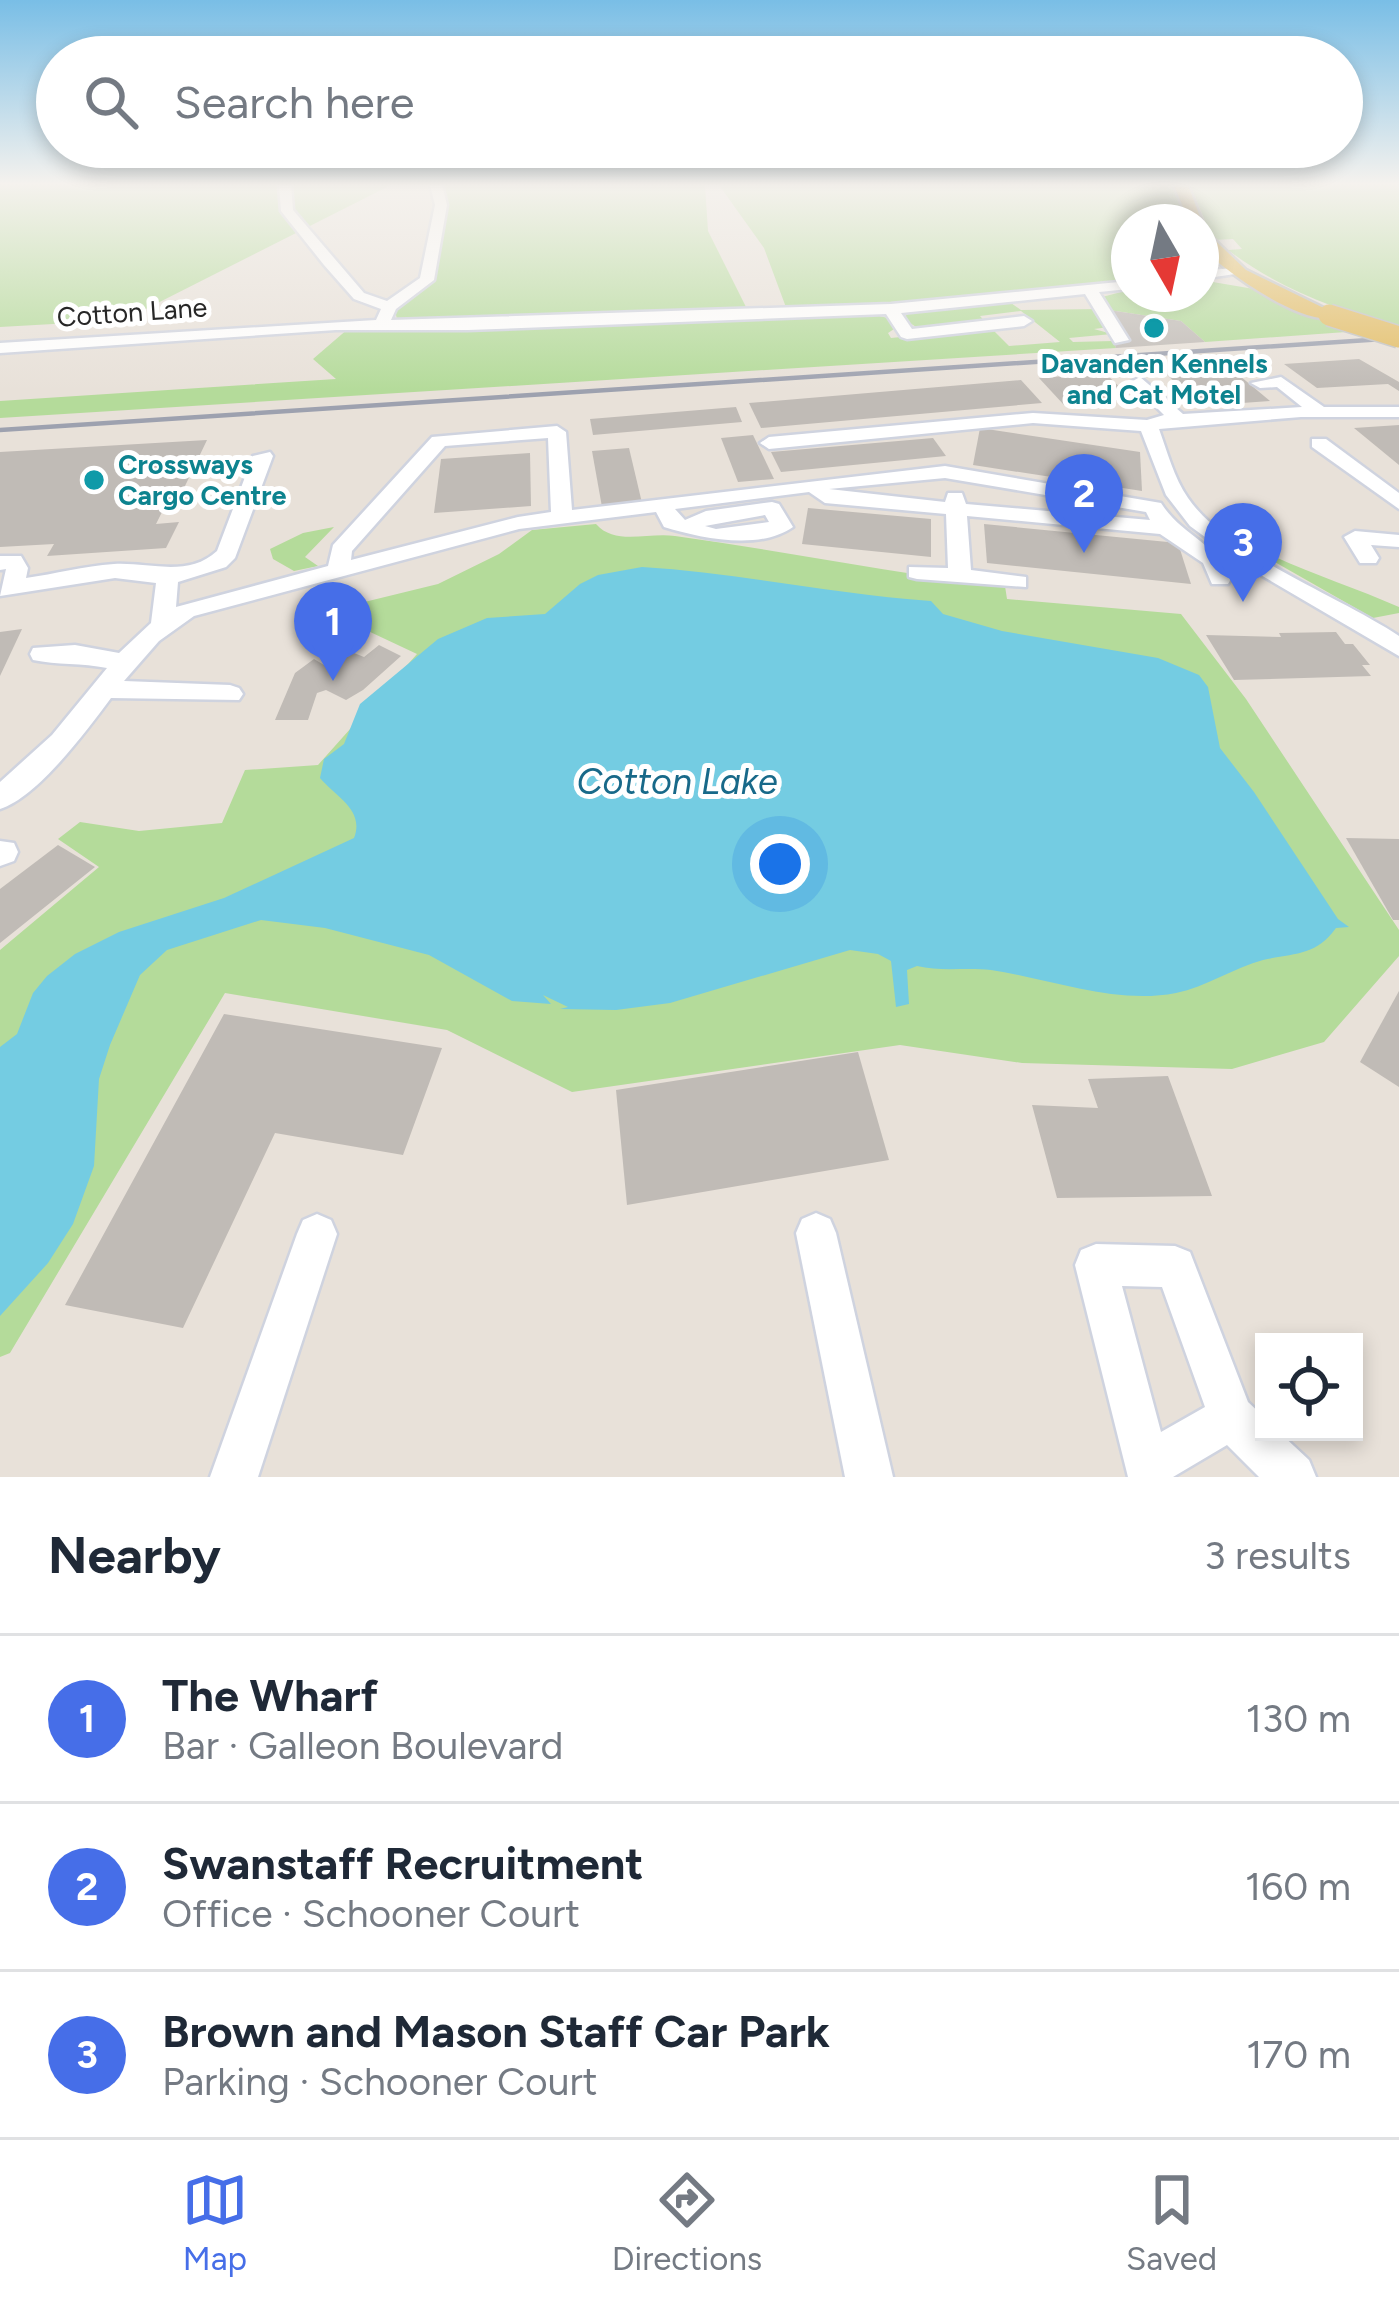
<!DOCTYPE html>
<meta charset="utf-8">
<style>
:root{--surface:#fff;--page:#f6f6f7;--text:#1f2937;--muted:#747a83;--line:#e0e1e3;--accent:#466ee8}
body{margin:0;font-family:Figtree,sans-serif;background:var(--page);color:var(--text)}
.controls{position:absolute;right:36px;bottom:36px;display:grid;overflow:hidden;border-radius:0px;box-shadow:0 6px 18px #0003}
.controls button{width:108px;height:108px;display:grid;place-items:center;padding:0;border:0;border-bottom:3px solid var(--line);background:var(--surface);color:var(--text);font:60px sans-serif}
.compass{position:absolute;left:1111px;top:204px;width:108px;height:108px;border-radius:50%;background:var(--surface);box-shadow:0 6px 18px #0003;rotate:171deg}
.you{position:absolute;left:780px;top:864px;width:42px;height:42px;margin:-30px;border:9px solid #fff;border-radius:50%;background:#1a73e8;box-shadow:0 0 0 18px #1a73e833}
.badge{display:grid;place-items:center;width:78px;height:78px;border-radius:50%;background:var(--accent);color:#fff;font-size:39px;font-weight:700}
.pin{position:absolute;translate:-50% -99px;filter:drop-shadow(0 3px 6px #0008)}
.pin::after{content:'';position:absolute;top:63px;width:42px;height:36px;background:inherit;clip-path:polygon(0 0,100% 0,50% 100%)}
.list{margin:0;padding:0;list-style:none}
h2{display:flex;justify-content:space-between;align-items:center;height:156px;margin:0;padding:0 48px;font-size:51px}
h2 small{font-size:39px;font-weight:400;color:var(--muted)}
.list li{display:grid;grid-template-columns:78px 1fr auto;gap:36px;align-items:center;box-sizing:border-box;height:168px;padding:0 48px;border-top:3px solid var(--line)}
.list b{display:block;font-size:45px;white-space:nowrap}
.list p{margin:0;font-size:39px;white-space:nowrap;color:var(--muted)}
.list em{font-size:39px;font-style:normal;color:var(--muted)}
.icon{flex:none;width:66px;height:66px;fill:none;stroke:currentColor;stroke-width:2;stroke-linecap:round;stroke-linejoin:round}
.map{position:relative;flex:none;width:1399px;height:1477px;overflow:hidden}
.search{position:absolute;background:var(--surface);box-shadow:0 6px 18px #0003;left:36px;right:36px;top:36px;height:132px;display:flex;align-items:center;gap:30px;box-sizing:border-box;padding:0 42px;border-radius:66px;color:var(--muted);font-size:45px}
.sheet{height:660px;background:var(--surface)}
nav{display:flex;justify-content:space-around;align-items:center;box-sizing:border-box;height:168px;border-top:3px solid var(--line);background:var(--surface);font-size:33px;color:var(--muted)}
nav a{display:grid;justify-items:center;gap:6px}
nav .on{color:var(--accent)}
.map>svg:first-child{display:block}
.green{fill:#b4db9a}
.water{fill:#74cce2}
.building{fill:#c0bbb6}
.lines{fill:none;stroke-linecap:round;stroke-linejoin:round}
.minor-casing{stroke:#cfd3df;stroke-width:5}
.major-casing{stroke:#c3c3c3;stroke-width:5}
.minor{fill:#fff;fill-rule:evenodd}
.major{fill:#e3bd64;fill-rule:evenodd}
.rail{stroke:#9da1af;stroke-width:4.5}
.major-bridge-casing{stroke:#c3c3c3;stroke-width:24;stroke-linecap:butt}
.major-bridge{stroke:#e3bd64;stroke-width:21}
.culture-dot{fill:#0f9aa8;stroke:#fff;stroke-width:4.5}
.labels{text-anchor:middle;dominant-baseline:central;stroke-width:10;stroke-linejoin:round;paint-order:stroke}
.far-street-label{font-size:27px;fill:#272727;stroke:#fff}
.far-culture-label{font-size:27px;font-weight:bold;fill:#0d838f;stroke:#fff}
.water-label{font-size:36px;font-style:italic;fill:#186989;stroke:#fff}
</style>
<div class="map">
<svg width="1399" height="1477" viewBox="0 0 1399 1477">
<rect width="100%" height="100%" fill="#e8e1d9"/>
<g class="green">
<polygon points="0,185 391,185 124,320 0,327"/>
<polygon points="438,185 705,185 708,231 746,307 772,313 397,319 395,311 434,278 442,195"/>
<polygon points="719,185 1172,185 1186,222 1129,222 1129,280 1020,295 787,310 764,248"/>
<path d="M1190,185H1399V327C1335,309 1281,290 1228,250L1242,249L1233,239L1213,240Z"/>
<polygon points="1201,280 1254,289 1360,331 1205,342 1181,321 1109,310 1102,297 1129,290 1129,294 1201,294"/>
<polygon points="1011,303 1021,310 1100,309 1109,327 1094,329 1112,334 1069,338 1073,342 1113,341 1116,348 0,418 0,401 336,379 313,359 349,328 875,315 892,319 897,327 888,333 891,338 991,328 1009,346 1060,342 1021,311 980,316 987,324 921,330 902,318 913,311"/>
<path d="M596,524C615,546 648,532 675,536C785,551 894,574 1005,586L1007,599L1181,614L1246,699L1399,930V956L1324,1042L1232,1069L1022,1063L900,1045L572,1092L447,1030L225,993L10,1353L0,1357V950L99,867L58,839L80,822L139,831L222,823L245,770L318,765L417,654L334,615L344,607L438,584L499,554L532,530Z"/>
<polygon points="334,527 305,557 318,566 294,571 273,559 270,549 303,533"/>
<path d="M1273,556C1315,575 1358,589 1399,607V613L1373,618L1268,558Z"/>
</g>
<path class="water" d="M642,567C739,573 833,594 931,601L943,614L1002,631L1158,658L1199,675L1208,687L1220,748L1254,792L1338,919L1349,927L1336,928C1316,956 1294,953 1263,960C1233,968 1206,987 1176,993C1116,1005 1051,979 991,970C967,967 941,972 917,966L907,970L909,1004L896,1007L891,961L878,954L850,950L670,1003L616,1010L560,1009L568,1007L543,995L551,1004L512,1001L429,955L325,928L261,920L167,950L140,975L110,1045L99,1079L94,1166L73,1224L48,1263L0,1316V1047L17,1034L33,993L47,976L75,954L119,932L224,898L354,838C365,810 336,797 320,778L324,759L344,744L360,704L438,639L487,618L545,614L580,584L598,575Z"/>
<g class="building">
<polygon points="1109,310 1181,321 1205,342 1116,348 1113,341 1125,341"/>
<polygon points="1359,359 1399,382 1399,391 1388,384 1317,388 1284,364"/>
<polygon points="1228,366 1270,401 1200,406 1162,370"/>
<polygon points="1105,373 1133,400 1064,405 1039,378"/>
<polygon points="1021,380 1042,403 761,428 749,403"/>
<polygon points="736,407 742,422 593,435 590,419"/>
<polygon points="1399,425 1399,465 1354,428"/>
<polygon points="980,428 1140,452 1142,491 973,465"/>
<polygon points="753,435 774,479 738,482 721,438"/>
<polygon points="933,438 946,456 781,472 771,452"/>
<polygon points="207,440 174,509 163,510 156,524 179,522 166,548 47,556 54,544 0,547 0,452"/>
<polygon points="629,448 642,503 602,507 592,451"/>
<polygon points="530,453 531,506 434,513 441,459"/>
<polygon points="808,508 931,519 931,557 802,544"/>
<polygon points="984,524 1178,543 1191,584 987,563"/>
<polygon points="22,629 0,676 0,632"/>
<polygon points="1336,632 1345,644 1353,644 1370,665 1362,665 1371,676 1234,680 1206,635 1281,637 1279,633"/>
<polygon points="379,645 401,656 363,690 346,700 326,690 317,693 308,720 275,720 295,673 314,659 324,665 344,649 364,657"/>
<polygon points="1346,838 1399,839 1399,920 1393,920"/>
<polygon points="58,845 95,867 0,943 0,889"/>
<polygon points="1399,991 1399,1087 1360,1062"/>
<polygon points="224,1014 442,1048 403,1155 275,1133 183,1328 65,1305"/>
<polygon points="858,1052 889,1160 627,1205 616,1090"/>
<polygon points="1168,1076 1212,1196 1057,1198 1032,1105 1098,1108 1088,1079"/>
</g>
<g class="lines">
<g class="minor-casing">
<g id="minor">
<polygon points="279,185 291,185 293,210 364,293 387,301 420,278 435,205 430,185 442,185 447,205 434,280 396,309 391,320 891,304 1129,281 1129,289 1099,292 1129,340 1115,343 1085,294 901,313 912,329 1024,316 1032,321 1024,326 907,339 901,337 886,314 468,330 336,330 0,353 0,343 376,320 381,309 354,299 324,265 281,211"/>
<polygon points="1242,267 1242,273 1201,279 1201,271"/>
<path d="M1140,377L1183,414L1302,407L1277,387L1260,388L1251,383L1281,377L1324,407H1399V417H1301L1159,429C1167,451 1174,478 1188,498C1226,554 1341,597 1399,636V656L1242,564L1190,526L1166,495L1141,431L1033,423L769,449L760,443L769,437L1033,413L1147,420L1164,415L1131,382Z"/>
<path d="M557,426L566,432L572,510L945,466L1161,503C1181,535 1218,544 1231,579L1228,584H1212L1203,563L1160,534L967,516L971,570L1026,577V587L917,579L909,577V567L948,568L946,514L825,503L809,492L675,509L685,520L706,511L772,502L779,504L793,527C759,551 700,538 664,527L656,512L519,529L194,616L159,641L124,681L230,685L239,688L243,694L239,700L111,698C87,730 38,797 0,809V782L52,735L107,668C82,663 57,665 33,660L30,654L33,648L75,645L119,653L151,623L156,583L115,578L0,596L6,569L0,570V556H21L28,568L26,578C55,574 84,566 114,564C149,562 188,578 217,551L253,456L270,452L273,456L235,558L226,567L178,582L176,607L328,566L333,545L432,437ZM548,438L551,512L518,517L351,560L352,551L445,446ZM945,478L1146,512L1150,520L966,504L962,493H948L945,502L829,489ZM765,515L769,522L716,529L705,526Z"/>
<polygon points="1312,439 1326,439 1399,493 1399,509 1312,447"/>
<polygon points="1355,531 1399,535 1399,547 1371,545 1379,558 1376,563 1360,563 1344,537"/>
<polygon points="0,841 14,843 18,852 14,861 0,866"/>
<polygon points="816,1213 830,1219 836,1233 893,1477 845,1477 796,1233 802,1219"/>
<polygon points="317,1214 331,1220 337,1234 258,1477 210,1477 297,1234 303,1220"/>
<path d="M1096,1244L1175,1246L1190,1252L1248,1402L1264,1417V1432H1279L1309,1460L1316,1477H1259L1227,1445L1173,1477H1128L1075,1265L1081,1250ZM1122,1286L1162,1287L1205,1407L1161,1432Z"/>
</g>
</g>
<g class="major-casing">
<g id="major">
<polygon points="1174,185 1188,185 1203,225 1189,222"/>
<path d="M1201,227L1246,270L1338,315C1312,333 1223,271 1203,248Z"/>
</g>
</g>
<use href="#minor" class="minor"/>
<use href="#major" class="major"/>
<polyline class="rail" points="0,430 1399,338"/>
<g class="major-bridge-casing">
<polyline id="major-bridge" points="1329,315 1399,337"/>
</g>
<use href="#major-bridge" class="major-bridge"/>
</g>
<linearGradient id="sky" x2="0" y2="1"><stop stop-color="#79bee6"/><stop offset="0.47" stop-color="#f5f2ee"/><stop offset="1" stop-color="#f5f2ee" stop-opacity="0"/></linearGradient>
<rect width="1399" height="391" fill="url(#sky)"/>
<g class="culture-dot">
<circle cx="1154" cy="328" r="12"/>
<circle cx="94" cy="480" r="12"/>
</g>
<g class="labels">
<g class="far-street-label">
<text transform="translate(132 312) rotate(-4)">Cotton Lane</text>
</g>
<g class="far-culture-label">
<text x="1154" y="363">Davanden Kennels<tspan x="1154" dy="31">and Cat Motel</tspan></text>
<text x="118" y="464" text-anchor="start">Crossways<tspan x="118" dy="31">Cargo Centre</tspan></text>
</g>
<g class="water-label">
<text x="677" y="781">Cotton Lake</text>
</g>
</g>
</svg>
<div class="controls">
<button><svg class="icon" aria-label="locate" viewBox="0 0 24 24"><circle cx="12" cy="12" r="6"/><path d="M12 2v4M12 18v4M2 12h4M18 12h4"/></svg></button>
</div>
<svg class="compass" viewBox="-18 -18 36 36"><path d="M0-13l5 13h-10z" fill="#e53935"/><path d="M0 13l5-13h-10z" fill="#747a83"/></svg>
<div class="you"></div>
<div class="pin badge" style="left:333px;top:681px">1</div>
<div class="pin badge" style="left:1084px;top:553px">2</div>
<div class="pin badge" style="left:1243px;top:602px">3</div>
<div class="search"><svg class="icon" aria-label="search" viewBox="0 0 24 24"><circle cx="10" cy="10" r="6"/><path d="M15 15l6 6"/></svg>Search here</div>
</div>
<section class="sheet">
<h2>Nearby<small>3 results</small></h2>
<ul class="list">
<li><span class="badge">1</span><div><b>The Wharf</b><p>Bar · Galleon Boulevard</p></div><em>130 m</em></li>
<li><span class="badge">2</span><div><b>Swanstaff Recruitment</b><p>Office · Schooner Court</p></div><em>160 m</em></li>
<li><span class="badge">3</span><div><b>Brown and Mason Staff Car Park</b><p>Parking · Schooner Court</p></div><em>170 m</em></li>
</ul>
</section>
<nav>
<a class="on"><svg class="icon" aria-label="map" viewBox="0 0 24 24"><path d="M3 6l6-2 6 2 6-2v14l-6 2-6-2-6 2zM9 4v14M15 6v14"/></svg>Map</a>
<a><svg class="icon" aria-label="directions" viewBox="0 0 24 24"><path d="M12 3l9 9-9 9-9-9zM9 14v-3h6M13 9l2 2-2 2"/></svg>Directions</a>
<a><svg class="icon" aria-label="saved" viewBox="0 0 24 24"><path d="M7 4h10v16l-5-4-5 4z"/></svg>Saved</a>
</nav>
